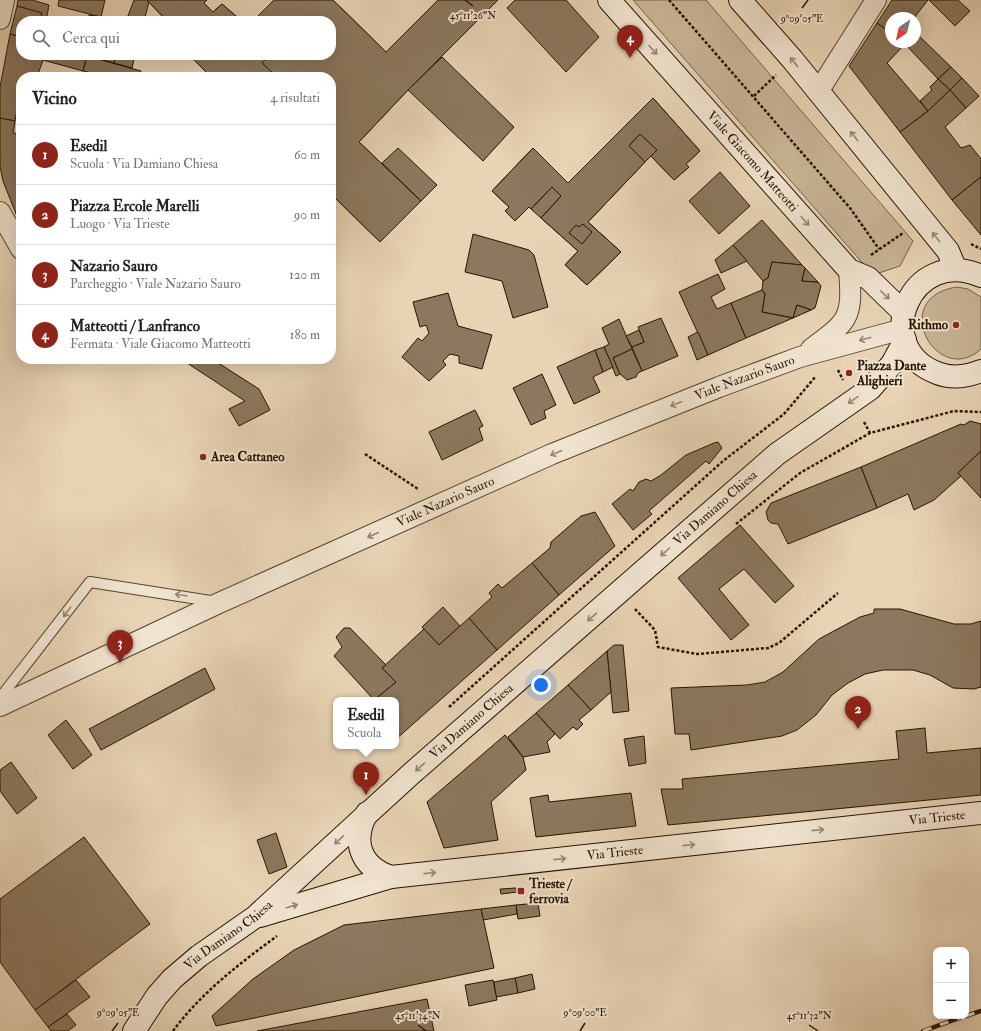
<!DOCTYPE html>
<html lang="it">
<meta charset="utf-8">
<style>
:root{--surface:#fff;--page:#f6f6f6;--text:#222;--muted:#767676;--line:#e0e0e0;--accent:#8f2418}
body{margin:0;font-family:"IM FELL Double Pica",serif;background:var(--page);color:var(--text)}
.controls{position:absolute;right:12px;bottom:12px;display:grid;overflow:hidden;border-radius:8px;box-shadow:0 4px 16px #0002}
.controls button{width:36px;height:36px;display:grid;place-items:center;padding:0;border:0;border-bottom:1px solid var(--line);background:var(--surface);color:var(--text);font:20px sans-serif}
.compass{position:absolute;left:885px;top:12px;width:36px;height:36px;border-radius:50%;background:var(--surface);box-shadow:0 4px 16px #0002;rotate:214deg}
.you{position:absolute;left:541px;top:685px;width:14px;height:14px;margin:-10px;border:3px solid #fff;border-radius:50%;background:#1a73e8;box-shadow:0 0 0 6px #1a73e833}
.badge{display:grid;place-items:center;width:26px;height:26px;border-radius:50%;background:var(--accent);color:#fff;font-size:13px;font-weight:700}
.pin{position:absolute;translate:-50% -33px;filter:drop-shadow(0 1px 2px #0008)}
.pin::after{content:'';position:absolute;top:21px;width:14px;height:12px;background:inherit;clip-path:polygon(0 0,100% 0,50% 100%)}
.popup{position:absolute;left:333px;top:697px;width:66px;height:52px;box-sizing:border-box;display:grid;place-content:center;border-radius:8px;background:var(--surface);filter:drop-shadow(0 1px 3px #0005);font-size:13px;white-space:nowrap;color:var(--muted)}
.popup b{font-size:15px;color:var(--text)}
.popup::after{content:'';position:absolute;left:50%;top:100%;margin-left:-8px;border:8px solid transparent;border-top-color:var(--surface)}
.list{margin:0;padding:0;list-style:none}
h2{display:flex;justify-content:space-between;align-items:center;height:52px;margin:0;padding:0 16px;font-size:17px}
h2 small{font-size:13px;font-weight:400;color:var(--muted)}
.list li{display:grid;grid-template-columns:26px 1fr auto;gap:12px;align-items:center;box-sizing:border-box;height:60px;padding:0 16px;border-top:1px solid var(--line)}
.list b{display:block;font-size:15px;white-space:nowrap}
.list p{margin:0;font-size:13px;white-space:nowrap;color:var(--muted)}
.list em{font-size:13px;font-style:normal;color:var(--muted)}
.icon{flex:none;width:22px;height:22px;fill:none;stroke:currentColor;stroke-width:2;stroke-linecap:round;stroke-linejoin:round}
.map{position:relative;flex:none;width:981px;height:1031px;overflow:hidden}
.search{position:absolute;background:var(--surface);box-shadow:0 4px 16px #0002;left:16px;top:16px;width:320px;height:44px;display:flex;align-items:center;gap:10px;box-sizing:border-box;padding:0 14px;border-radius:16px;color:var(--muted);font-size:15px}
.panel{position:absolute;background:var(--surface);box-shadow:0 4px 16px #0002;left:16px;top:72px;width:320px;height:292px;border-radius:16px}
.map>svg:first-child{display:block}
.green{fill:#c7b496;stroke:#77644b}
.building{fill:#8b785e;stroke:#271500;fill-rule:evenodd}
.lines{fill:none;stroke-linecap:round;stroke-linejoin:round}
.lane-casing{stroke:#57452d;stroke-width:12}
.street-casing{stroke:#57452d;stroke-width:22}
.secondary-casing{stroke:#271500;stroke-width:24}
.path{stroke:#271500;stroke-width:2.5;stroke-dasharray:3 2;stroke-linecap:butt}
.lane{stroke:#f0e3cf;stroke-width:10}
.street{stroke:#f0e3cf;stroke-width:20}
.secondary{stroke:#f0e3cf;stroke-width:22}
.rail-casing{stroke:#271500;stroke-width:4.5}
.rail{stroke:#f0e3cf;stroke-width:3;stroke-dasharray:9;stroke-linecap:butt}
.oneway{stroke:#968672}
.ticks{fill:none;stroke:#271500;stroke-width:1.5}
.poi-dot{fill:#8f2418;stroke:#f0e3cf;stroke-width:1.5}
.labels{text-anchor:middle;dominant-baseline:central;stroke-width:4;stroke-linejoin:round;paint-order:stroke}
.street-label{font-size:13px;fill:#271500;stroke:#f0e3cf}
.poi-label{font-size:13px;font-weight:bold;fill:#271500;stroke:#f0e3cf;text-anchor:start}
.ticks-label{font-size:10px;text-anchor:middle;fill:#271500;stroke:#f0e3cf;stroke-width:4;stroke-linejoin:round;paint-order:stroke}
</style>
<div class="map">
<svg width="981" height="1031" viewBox="0 0 981 1031">
<rect width="100%" height="100%" fill="#e8d4b5"/>
<filter id="stains"><feTurbulence type="fractalNoise" baseFrequency=".005" numOctaves="4"/><feColorMatrix values="0 0 0 0 .2 0 0 0 0 .09 0 0 0 0 .02 0 0 0 .5 -.17"/></filter>
<radialGradient id="worn" r=".72"><stop offset=".6" stop-color="#630" stop-opacity="0"/><stop offset="1" stop-color="#630" stop-opacity=".3"/></radialGradient>
<g class="green">
<polygon points="633,0 706,0 913,241 900,266 873,275"/>
<path d="M957,287L968,289L981,297V349C938,389 886,298 957,287Z"/>
</g>
<g class="building">
<polygon points="18,0 32,0 49,5 46,21 40,21 42,13 17,6"/>
<polygon points="59,0 105,0 101,17 58,6"/>
<polygon points="134,0 147,0 149,2 144,21 126,21"/>
<polygon points="147,0 207,0 204,3 213,12 222,4 237,17 234,21 167,21"/>
<polygon points="147,0 207,0 204,3 213,12 222,4 237,17 234,21 167,21"/>
<polygon points="274,0 333,0 386,52 438,0 498,0 408,90 359,142 421,201 380,242 331,194 331,108 367,72 331,35 331,21 317,21 310,15 304,21 253,21"/>
<polygon points="274,0 333,0 386,52 438,0 498,0 408,90 359,142 421,201 380,242 331,194 331,77 211,77 189,55 331,55 331,21 253,21"/>
<polygon points="515,0 566,0 599,37 566,72 507,8"/>
<polygon points="892,0 928,0 914,18 891,18 891,33 877,23"/>
<polygon points="929,0 958,0 970,11 955,26"/>
<polygon points="17,6 42,13 40,21 21,21 21,37 10,34"/>
<polygon points="89,15 101,17 115,21 88,21"/>
<polygon points="877,23 891,33 891,42 902,42 905,44 887,63 928,111 900,132 849,66"/>
<polygon points="916,33 951,67 938,79 905,44 907,42 915,42"/>
<polygon points="10,34 21,37 21,55 87,56 83,71 43,60 37,77 21,77 21,111 17,110 15,121 0,118 0,87"/>
<polygon points="84,55 116,55 114,63"/>
<polygon points="116,55 135,55 132,68 114,63"/>
<polygon points="189,55 270,55 262,63 277,77 211,77"/>
<polygon points="87,56 141,71 140,77 106,77 83,71"/>
<polygon points="442,57 514,127 483,161 408,90"/>
<polygon points="951,67 962,78 950,90 938,79"/>
<polygon points="962,78 979,96 966,108 950,90"/>
<polygon points="938,79 950,90 928,111 920,101 932,90 930,87"/>
<polygon points="950,90 966,108 945,127 961,148 970,145 981,159 981,177 952,200 900,132 928,111"/>
<path d="M653,98L700,151L686,164L689,167L674,180L651,156L657,150L640,134L629,146L645,162L588,222L621,252L587,285L565,265L578,251L541,218L561,196L552,187L531,209L529,207L515,221L505,211L509,207L492,191L533,148L568,183ZM583,224L592,232L582,244L569,233L576,225L579,227Z"/>
<polygon points="653,98 700,151 686,164 689,167 674,180 651,156 657,150 640,134 629,146 645,162 588,222 621,252 587,285 565,265 578,251 541,218 561,196 552,187 531,209 529,207 515,221 505,211 509,207 492,191 533,148 568,183"/>
<polygon points="0,118 15,121 13,133 21,134 21,218 18,219 3,181 0,166"/>
<polygon points="640,134 657,150 645,162 629,146"/>
<polygon points="398,148 437,185 421,201 382,163"/>
<polygon points="720,172 750,206 719,234 689,201"/>
<polygon points="981,177 981,235 952,200"/>
<polygon points="552,187 561,196 541,218 531,209"/>
<polygon points="762,220 802,265 772,262 768,278 763,281 733,245"/>
<polygon points="583,224 592,232 582,244 569,233 576,225 579,227"/>
<polygon points="473,234 529,250 534,255 548,307 513,318 502,281 465,272"/>
<polygon points="733,245 747,261 721,273 715,260"/>
<polygon points="772,262 802,265 805,268 802,281 818,282 821,286 815,308 811,310 797,305 793,318 762,312 765,294 762,290 763,281 768,278"/>
<polygon points="805,268 818,282 802,281"/>
<polygon points="718,274 725,289 711,297 717,309 731,303 746,338 708,355 679,292"/>
<polygon points="762,290 765,294 762,312 793,318 746,338 731,303"/>
<polygon points="448,293 458,326 492,335 482,369 459,363 459,356 450,354 443,361 446,365 429,381 402,357 418,338 422,341 429,333 426,325 420,327 413,302"/>
<polygon points="797,305 811,310 793,318"/>
<polygon points="661,318 678,356 642,371 632,347 644,342 638,327"/>
<polygon points="619,319 632,349 613,358 620,374 616,376 604,347 609,344 602,328"/>
<polygon points="639,330 644,342 632,347 626,336"/>
<polygon points="698,332 708,355 697,360 688,337"/>
<polygon points="604,347 613,367 603,372 595,350"/>
<polygon points="632,349 642,371 638,373 636,377 627,380 620,374 613,358"/>
<polygon points="595,350 603,372 593,377 600,392 574,404 557,367"/>
<polygon points="181,359 212,359 259,389 270,410 239,426 229,409 245,401"/>
<polygon points="542,374 556,405 544,411 546,418 531,425 513,388"/>
<polygon points="475,410 483,426 479,428 483,440 442,460 429,432"/>
<polygon points="970,421 981,424 981,451 958,473 961,476 934,500 914,510 908,494 877,508 861,467 961,424 964,425"/>
<polygon points="718,442 722,448 709,464 706,461 649,511 652,514 633,530 612,504 630,489 633,491 639,482 646,479 651,481 661,475 686,455 714,443"/>
<polygon points="981,451 981,498 958,473"/>
<polygon points="861,467 877,508 788,544 778,524 771,523 768,520 766,512 771,503"/>
<polygon points="595,512 615,546 559,595 532,563 550,548 551,542 581,516"/>
<polygon points="740,525 794,586 775,603 744,569 719,589 749,625 731,640 678,578"/>
<polygon points="532,563 559,595 497,650 469,618 492,597 489,593 498,584 502,588"/>
<polygon points="443,607 460,626 439,645 422,627"/>
<polygon points="874,609 900,609 954,624 971,624 981,621 981,687 974,689 953,688 930,675 913,670 883,670 865,674 848,683 832,695 816,715 797,730 782,736 691,750 689,734 675,734 671,688 747,685 765,682 783,672 819,639 860,617 874,613"/>
<polygon points="469,618 497,650 396,739 396,700 374,700 396,682 382,668 424,629 439,645"/>
<polygon points="344,628 350,628 386,665 382,668 396,682 374,700 334,656 342,647 336,637"/>
<polygon points="614,645 623,645 629,711 613,713 607,651"/>
<polygon points="607,651 611,692 591,710 568,685"/>
<polygon points="205,668 215,689 101,750 89,729"/>
<polygon points="568,685 591,710 579,720 583,724 577,730 573,727 560,739 536,713"/>
<polygon points="536,713 555,734 547,742 550,752 523,757 508,737"/>
<polygon points="66,720 92,755 73,769 48,735"/>
<polygon points="925,728 927,753 981,748 981,795 668,825 661,789 683,789 682,779 899,759 896,731"/>
<polygon points="505,735 523,757 526,770 491,802 498,840 444,848 427,802"/>
<polygon points="644,736 646,763 629,766 624,739"/>
<polygon points="11,762 37,798 17,814 0,791 0,770"/>
<polygon points="631,793 636,826 536,837 530,798 548,795 549,802"/>
<polygon points="276,833 287,867 269,874 257,840"/>
<polygon points="84,837 150,924 35,1010 0,962 0,899"/>
<polygon points="516,888 517,892 501,894 500,889"/>
<polygon points="538,903 540,916 518,919 516,905"/>
<polygon points="516,905 517,914 483,920 481,909"/>
<polygon points="481,909 494,968 216,1026 212,1016 253,979 294,950 344,925"/>
<polygon points="532,974 535,989 518,993 515,978"/>
<polygon points="515,978 518,993 496,997 494,982"/>
<polygon points="76,980 90,997 48,1027 35,1010"/>
<polygon points="493,980 497,1000 469,1006 465,985"/>
<polygon points="427,999 434,1031 257,1031"/>
<polygon points="67,1014 76,1025 68,1031 51,1031 48,1027"/>
</g>
<g class="lines">
<g class="lane-casing">
<polyline id="lane" points="0,698 90,582 217,602"/>
</g>
<g class="street-casing">
<g id="street">
<polyline points="0,19 4,0"/>
<polyline points="818,92 876,0"/>
<polyline points="0,212 21,249"/>
<path d="M811,349C849,321 853,318 849,270"/>
<path id="s1" d="M0,706L219,603L552,454L719,387L800,357L903,329"/>
</g>
</g>
<g class="secondary-casing">
<g id="secondary">
<path id="s2" d="M609,0L849,270L868,278L903,312"/>
<polyline points="740,0 792,59 948,251 956,270"/>
<path d="M981,276C911,245 869,347 937,373C952,379 966,377 981,371"/>
<path d="M367,813C351,842 361,867 391,877"/>
<path id="s3" d="M260,916L391,877L981,813"/>
<path id="s4" d="M134,1031L157,996L172,979L199,956L255,917L411,774L777,454L870,389L892,364L905,340"/>
</g>
</g>
<g class="path">
<polyline points="669,0 850,208 879,249"/>
<polyline points="754,96 776,75"/>
<polyline points="971,244 981,249"/>
<polyline points="871,255 903,233"/>
<polyline points="838,370 843,380"/>
<polyline points="864,422 870,433"/>
<polyline points="365,454 418,489"/>
<polyline points="736,524 800,473 870,433 954,411 981,412"/>
<polyline points="635,609 655,630 658,647 697,654 768,648 779,643 838,593"/>
<polyline points="449,707 723,461 784,414 816,376"/>
<path d="M173,1031C201,993 239,964 277,936"/>
</g>
<use href="#lane" class="lane"/>
<use href="#street" class="street"/>
<use href="#secondary" class="secondary"/>
<g class="rail-casing">
<g id="rail">
<polyline points="966,1016 981,1011"/>
<polyline points="923,1031 965,1016"/>
</g>
</g>
<use href="#rail" class="rail"/>
</g>
<defs><path id="oneway-shaft" d="M-6 0H5M1.5-3L5.5 0L1.5 3" fill="none" stroke-width="1.6" stroke-linecap="round" stroke-linejoin="round"/></defs>
<g class="oneway">
<use href="#oneway-shaft" transform="translate(653 50) rotate(48)"/>
<use href="#oneway-shaft" transform="translate(794 62) rotate(-129)"/>
<use href="#oneway-shaft" transform="translate(854 136) rotate(-129)"/>
<use href="#oneway-shaft" transform="translate(805 221) rotate(48)"/>
<use href="#oneway-shaft" transform="translate(936 237) rotate(-129)"/>
<use href="#oneway-shaft" transform="translate(885 295) rotate(44)"/>
<use href="#oneway-shaft" transform="translate(865 339) rotate(165)"/>
<use href="#oneway-shaft" transform="translate(853 400) rotate(145)"/>
<use href="#oneway-shaft" transform="translate(676 404) rotate(158)"/>
<use href="#oneway-shaft" transform="translate(556 453) rotate(157)"/>
<use href="#oneway-shaft" transform="translate(373 535) rotate(156)"/>
<use href="#oneway-shaft" transform="translate(665 552) rotate(138)"/>
<use href="#oneway-shaft" transform="translate(181 595) rotate(-171)"/>
<use href="#oneway-shaft" transform="translate(67 612) rotate(127)"/>
<use href="#oneway-shaft" transform="translate(592 617) rotate(139)"/>
<use href="#oneway-shaft" transform="translate(420 767) rotate(139)"/>
<use href="#oneway-shaft" transform="translate(818 830) rotate(-6)"/>
<use href="#oneway-shaft" transform="translate(339 840) rotate(137)"/>
<use href="#oneway-shaft" transform="translate(689 845) rotate(-6)"/>
<use href="#oneway-shaft" transform="translate(560 859) rotate(-6)"/>
<use href="#oneway-shaft" transform="translate(430 873) rotate(-6)"/>
<use href="#oneway-shaft" transform="translate(292 906) rotate(-16)"/>
</g>
<path class="ticks" d="M465,0L473,6M802,8L808,0M418,1025L426,1031M809,1025L818,1031M112,1031L118,1023M580,1031L585,1023"/>
<g class="poi-dot">
<circle cx="956" cy="325" r="4"/>
<circle cx="849" cy="373" r="4"/>
<circle cx="203" cy="457" r="4"/>
<rect x="517" y="887" width="8" height="8" rx="2"/>
</g>
<g class="labels">
<g class="street-label">
<text stroke="none"><textPath href="#s2" startOffset="216">Viale Giacomo Matteotti</textPath></text>
<text stroke="none"><textPath href="#s1" startOffset="814">Viale Nazario Sauro</textPath></text>
<text stroke="none"><textPath href="#s1" startOffset="490">Viale Nazario Sauro</textPath></text>
<text stroke="none"><textPath href="#s4" startOffset="784">Via Damiano Chiesa</textPath></text>
<text stroke="none"><textPath href="#s4" startOffset="460">Via Damiano Chiesa</textPath></text>
<text stroke="none"><textPath href="#s3" startOffset="686">Via Trieste</textPath></text>
<text stroke="none"><textPath href="#s3" startOffset="362">Via Trieste</textPath></text>
<text stroke="none"><textPath href="#s4" startOffset="136">Via Damiano Chiesa</textPath></text>
</g>
<g class="poi-label">
<text x="948" y="325" text-anchor="end">Rithmo</text>
<text x="857" y="366">Piazza Dante<tspan x="857" dy="15">Alighieri</tspan></text>
<text x="211" y="457">Area Cattaneo</text>
<text x="529" y="884">Trieste /<tspan x="529" dy="15">ferrovia</tspan></text>
</g>
</g>
<g class="ticks-label">
<text x="473" y="19">45°11'26"N</text>
<text x="802" y="22">9°09'05"E</text>
<text x="118" y="1016">9°09'05"E</text>
<text x="585" y="1016">9°09'00"E</text>
<text x="418" y="1019">45°11'34"N</text>
<text x="809" y="1019">45°11'32"N</text>
</g>
<rect width="100%" height="100%" filter="url(#stains)"/>
<rect width="100%" height="100%" fill="url(#worn)"/>
</svg>
<div class="controls">
<button>+</button>
<button>−</button>
</div>
<svg class="compass" viewBox="-18 -18 36 36"><path d="M0-13l5 13h-10z" fill="#e53935"/><path d="M0 13l5-13h-10z" fill="#767676"/></svg>
<div class="you"></div>
<div class="pin badge" style="left:366px;top:795px">1</div>
<div class="popup"><b>Esedil</b>Scuola</div>
<div class="pin badge" style="left:858px;top:729px">2</div>
<div class="pin badge" style="left:120px;top:663px">3</div>
<div class="pin badge" style="left:630px;top:58px">4</div>
<div class="search"><svg class="icon" aria-label="search" viewBox="0 0 24 24"><circle cx="10" cy="10" r="6"/><path d="M15 15l6 6"/></svg>Cerca qui</div>
<section class="panel">
<h2>Vicino<small>4 risultati</small></h2>
<ul class="list">
<li><span class="badge">1</span><div><b>Esedil</b><p>Scuola · Via Damiano Chiesa</p></div><em>60 m</em></li>
<li><span class="badge">2</span><div><b>Piazza Ercole Marelli</b><p>Luogo · Via Trieste</p></div><em>90 m</em></li>
<li><span class="badge">3</span><div><b>Nazario Sauro</b><p>Parcheggio · Viale Nazario Sauro</p></div><em>120 m</em></li>
<li><span class="badge">4</span><div><b>Matteotti / Lanfranco</b><p>Fermata · Viale Giacomo Matteotti</p></div><em>180 m</em></li>
</ul>
</section>
</div>
